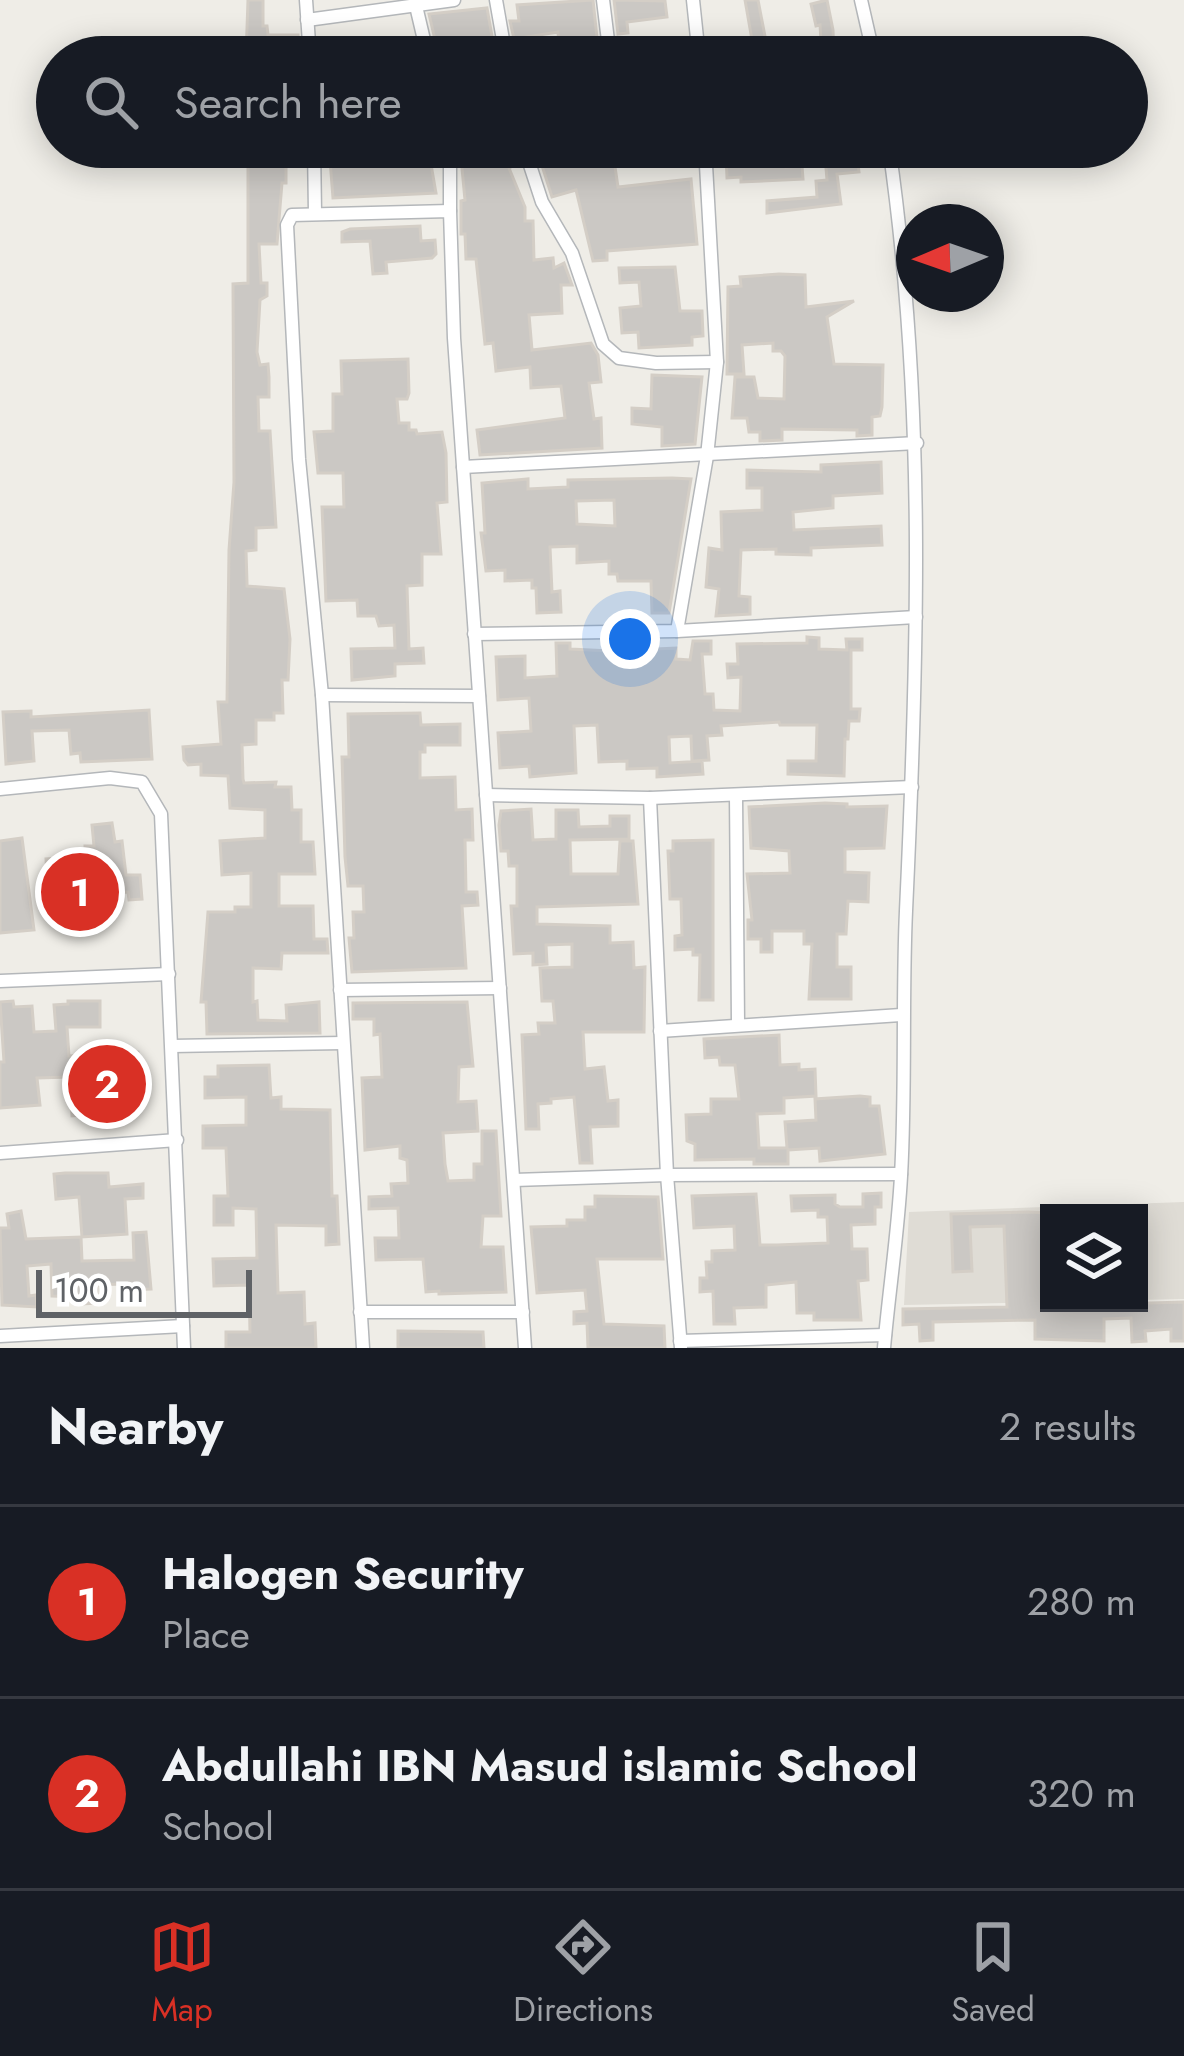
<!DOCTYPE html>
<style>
:root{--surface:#171b24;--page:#20242c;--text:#f1f3f6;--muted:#9ea1a6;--line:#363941;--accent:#d93025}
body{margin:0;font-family:Jost,sans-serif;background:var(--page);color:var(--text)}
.controls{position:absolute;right:36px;bottom:36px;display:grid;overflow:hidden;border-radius:0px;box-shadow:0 6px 30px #0003}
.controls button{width:108px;height:108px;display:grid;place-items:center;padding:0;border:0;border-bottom:3px solid var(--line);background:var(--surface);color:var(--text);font:60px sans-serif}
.compass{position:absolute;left:896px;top:204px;width:108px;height:108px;border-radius:50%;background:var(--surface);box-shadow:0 6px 30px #0003;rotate:268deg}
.scale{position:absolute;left:36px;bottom:30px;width:216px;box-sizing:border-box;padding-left:12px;border:6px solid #5f6266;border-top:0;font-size:33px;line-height:42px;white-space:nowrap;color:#5f6266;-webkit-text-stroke:9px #fff;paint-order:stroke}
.you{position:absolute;left:630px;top:639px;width:42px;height:42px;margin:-30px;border:9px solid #fff;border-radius:50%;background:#1a73e8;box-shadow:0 0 0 18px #1a73e833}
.badge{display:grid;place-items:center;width:78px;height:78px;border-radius:50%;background:var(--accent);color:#fff;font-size:39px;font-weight:700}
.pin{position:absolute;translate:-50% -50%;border:6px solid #fff;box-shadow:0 3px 12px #0006}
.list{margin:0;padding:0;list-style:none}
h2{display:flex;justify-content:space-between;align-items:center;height:156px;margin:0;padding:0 48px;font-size:51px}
h2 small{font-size:39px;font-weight:400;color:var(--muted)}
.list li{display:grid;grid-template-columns:78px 1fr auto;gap:36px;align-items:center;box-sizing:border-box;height:192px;padding:0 48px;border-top:3px solid var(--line)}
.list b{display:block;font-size:45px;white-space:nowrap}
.list p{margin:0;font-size:39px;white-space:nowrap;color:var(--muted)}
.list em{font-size:39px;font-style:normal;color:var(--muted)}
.icon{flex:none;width:66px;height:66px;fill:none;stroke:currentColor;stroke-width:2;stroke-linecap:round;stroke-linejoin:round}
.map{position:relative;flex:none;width:1184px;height:1348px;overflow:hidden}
.search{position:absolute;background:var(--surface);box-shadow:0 6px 30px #0003;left:36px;right:36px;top:36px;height:132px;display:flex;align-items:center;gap:30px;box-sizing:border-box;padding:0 42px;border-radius:66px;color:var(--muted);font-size:45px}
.sheet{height:540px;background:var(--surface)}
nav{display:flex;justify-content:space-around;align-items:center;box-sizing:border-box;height:168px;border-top:3px solid var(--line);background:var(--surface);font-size:33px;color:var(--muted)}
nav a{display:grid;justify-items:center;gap:6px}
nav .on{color:var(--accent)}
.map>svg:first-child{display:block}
.education{fill:#dfdcd5}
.building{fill:#cbc8c4;stroke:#d4cec6;stroke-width:3;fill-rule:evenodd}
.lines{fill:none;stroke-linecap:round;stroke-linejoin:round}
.minor-casing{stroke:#b4b7ba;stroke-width:15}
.minor{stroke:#fff;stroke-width:12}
</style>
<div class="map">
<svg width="1184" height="1348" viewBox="0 0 1184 1348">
<rect width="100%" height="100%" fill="#efede7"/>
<polygon class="education" points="1184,1202 1184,1299 1139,1300 1139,1213 1049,1213 1049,1302 904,1305 909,1212"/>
<g class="building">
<polygon points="248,0 263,0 263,26 267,26 268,35 298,35 299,57 246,57"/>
<polygon points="593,0 599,57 560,57 558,32 514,39 510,21 519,21 517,5"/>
<polygon points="614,0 665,1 667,17 627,22 628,33 618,34"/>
<polygon points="745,0 758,0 769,57 755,57"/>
<polygon points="827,0 833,30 834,57 822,57 820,25 816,26 811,4"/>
<polygon points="487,8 493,42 471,45 472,57 439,57 429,14"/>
<polygon points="248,147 286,147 286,183 282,183 277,244 259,244 261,283 267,283 267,296 260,300 257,352 260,365 268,364 269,377 269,397 258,397 259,431 270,431 276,527 256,528 256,550 246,551 247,583 247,586 284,589 290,639 288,680 282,680 283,713 274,713 274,720 256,720 256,744 242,745 243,779 244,783 276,782 275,787 291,787 292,810 301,810 301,842 313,842 315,874 279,874 279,906 313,906 314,939 327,939 328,953 282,953 281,969 253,968 253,1002 257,1001 258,1020 287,1021 286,1005 319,1002 320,1033 207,1034 206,1002 201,1002 208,912 235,912 235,907 251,907 251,873 222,875 220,841 265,838 265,810 230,808 228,776 201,775 201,764 188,765 184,760 183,747 221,744 218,702 227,702 229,550 234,482 233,284 248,283"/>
<polygon points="329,147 428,147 436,193 333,198"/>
<polygon points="460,147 513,147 517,164 509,168 525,207 525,221 533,221 534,260 553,258 554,268 564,263 572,285 561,285 562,313 529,315 532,350 591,343 598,355 601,382 589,383 594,419 601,418 602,448 480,455 477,430 565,418 561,386 531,388 530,367 496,371 493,343 485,344 476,259 466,259 465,234 461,234 461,201 465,200"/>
<polygon points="536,147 603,149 605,162 614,160 618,187 691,179 697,244 607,251 607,260 593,261 576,190 552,197"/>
<polygon points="762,147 784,147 786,167 802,166 803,179 741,182 741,177 727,178 726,154 762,152"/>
<polygon points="834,155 834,158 857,156 859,172 837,174 841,204 767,213 767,201 817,197 816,181 827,180 825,156"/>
<polygon points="420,226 421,241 435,240 436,254 432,258 386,262 387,273 373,274 370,241 342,242 342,232 350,229"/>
<polygon points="675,267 680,311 702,311 703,336 692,337 692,345 639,348 638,332 622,333 620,308 641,306 639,282 620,283 619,268"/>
<polygon points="779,274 805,275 806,307 854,301 827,317 834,364 883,365 882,407 880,416 872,417 872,435 857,436 857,430 782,429 782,440 760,441 760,432 749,432 747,418 732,418 735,377 754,377 758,398 784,399 785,356 781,351 773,351 773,343 742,345 744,374 727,374 728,287 741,286 740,277"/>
<polygon points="408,359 409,393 407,399 397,399 399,423 409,423 409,430 416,430 417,434 442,432 446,453 447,502 437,503 441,554 422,554 422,585 407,586 409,649 423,648 424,663 395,664 395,676 352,680 351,649 395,648 394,625 379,626 376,616 358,616 357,600 326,601 322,507 344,507 343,473 318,473 314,432 333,431 333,394 342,394 341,361"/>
<polygon points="652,375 702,377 695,444 662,446 662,427 632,424 632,408 651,409"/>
<polygon points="881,462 882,493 833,496 833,508 793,512 794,530 881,526 882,545 811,548 811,555 776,554 776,549 741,550 739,596 750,597 750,614 716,616 719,589 706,587 709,548 722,550 721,512 762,510 762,488 747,488 747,470 821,472 821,465"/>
<path d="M672,478L691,479L669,613H652L651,581H618L617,574H609V561L577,563V546L550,547L552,592L560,591L561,612L537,613L536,588H532V580L505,581V570L486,571L481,533H485L482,483L528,479V489L568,487V480ZM614,500L615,526L577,524L576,501Z"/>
<polygon points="807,637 819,638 819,649 847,650 846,639 862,639 862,650 851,650 851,709 860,709 859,721 849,721 848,739 845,739 844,776 788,774 788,761 816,761 817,725 780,725 779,722 721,726 722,735 707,736 709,760 692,761 691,736 669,737 670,763 702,761 703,774 657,777 657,768 627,769 627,761 599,762 597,725 574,726 576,773 530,777 529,766 500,768 498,733 531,731 529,698 498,700 496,657 525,656 525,678 557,676 556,643 570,643 570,649 611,651 676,648 676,659 690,660 693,641 711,641 711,654 702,654 705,694 713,694 714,710 740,711 741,677 728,678 727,664 738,664 737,644 807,643"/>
<polygon points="149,710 152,759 81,762 80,753 71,754 69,730 32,731 34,761 6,764 3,712 31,711 31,717"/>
<polygon points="420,713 421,725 460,724 460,745 425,745 425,752 420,752 420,778 455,777 456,810 472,809 473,840 465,840 466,892 477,892 478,905 462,906 466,968 352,972 349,938 354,938 353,912 364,912 363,886 348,886 345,857 342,757 349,757 348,714"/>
<polygon points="825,803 847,804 847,807 887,806 884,848 845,849 845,872 869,873 868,902 848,901 846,934 837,934 837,967 851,967 851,999 809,999 812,944 804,944 804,931 772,931 772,952 761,952 761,939 748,939 748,920 752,920 747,874 790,873 789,851 751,848 749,807"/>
<polygon points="531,809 533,840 556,839 556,810 578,810 579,827 610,826 610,816 629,816 629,839 570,840 571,874 618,874 620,841 633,841 638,904 537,907 537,924 610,926 610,943 633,942 634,968 645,967 644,1032 583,1032 585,1069 604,1067 608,1101 618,1100 618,1126 590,1127 592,1163 580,1163 574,1097 551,1099 551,1103 538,1104 539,1129 526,1129 522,1035 539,1034 538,1023 555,1023 553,1001 542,1001 540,968 572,967 572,944 546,945 547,964 533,965 533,953 514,954 511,906 517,906 517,866 509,866 508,851 501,851 499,825 501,811"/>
<polygon points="112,823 115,842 122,841 126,875 140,875 142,899 129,900 128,892 92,894 92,907 49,908 46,859 59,858 60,880 86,880 85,846 94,846 92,825"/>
<polygon points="22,838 34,930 0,933 0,841"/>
<polygon points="713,840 713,1000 699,1000 700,955 693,955 693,949 675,950 675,936 682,935 681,899 670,899 668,851 673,851 673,841"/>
<polygon points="13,1001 14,1007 32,1006 34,1032 56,1031 54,1005 68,1004 68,1001 100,1001 100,1027 67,1027 69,1056 138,1052 139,1066 81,1068 84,1115 72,1116 70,1077 37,1078 40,1105 0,1108 0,1062 4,1062 0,1002"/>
<polygon points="467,1002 473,1066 459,1067 458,1102 476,1101 478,1131 443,1133 445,1164 448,1181 474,1180 474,1164 482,1164 482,1131 496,1131 501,1216 483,1216 481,1247 503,1247 506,1292 439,1294 439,1291 426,1292 423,1259 376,1260 375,1238 399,1238 398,1208 369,1209 369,1197 392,1196 391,1184 408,1183 407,1160 400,1158 400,1146 365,1150 362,1078 382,1077 380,1034 374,1035 374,1019 353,1019 353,1003"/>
<polygon points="779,1035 780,1065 799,1064 799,1070 815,1069 816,1096 784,1098 784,1113 757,1114 759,1148 787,1148 785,1122 816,1120 815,1099 860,1096 870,1097 870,1106 879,1106 885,1154 820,1161 819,1148 788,1150 788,1164 754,1164 754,1159 695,1160 695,1144 687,1141 686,1115 711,1114 711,1099 739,1099 735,1065 720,1065 719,1057 705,1058 704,1039"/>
<polygon points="269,1065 271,1098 281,1097 281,1109 330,1110 332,1196 337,1196 339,1244 326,1245 326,1226 276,1225 278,1293 304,1292 305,1324 315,1323 316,1348 226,1348 226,1332 250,1332 249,1285 214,1286 213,1259 257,1258 256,1209 233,1208 233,1225 214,1225 214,1196 228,1196 226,1148 203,1148 203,1126 246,1125 246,1097 205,1098 205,1077 218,1077 218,1066"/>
<polygon points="65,1173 108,1173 109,1187 143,1184 143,1198 125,1199 127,1234 82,1237 79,1197 56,1199 54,1174"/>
<polygon points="881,1193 881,1207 875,1207 875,1224 851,1225 852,1249 867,1249 868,1280 858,1281 861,1320 814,1320 814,1313 797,1313 796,1282 766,1285 766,1307 734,1308 735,1324 714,1324 713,1291 700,1292 700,1278 707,1278 706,1262 712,1262 712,1251 735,1250 734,1226 694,1228 692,1196 756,1194 760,1245 777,1245 828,1243 827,1217 818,1217 818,1210 792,1211 791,1196 835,1195 835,1204 840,1207 863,1207 863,1194"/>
<polygon points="595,1196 658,1197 663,1259 597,1259 604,1324 664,1326 665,1348 588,1348 587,1323 574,1324 574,1312 587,1311 585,1290 537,1293 531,1227 567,1226 567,1220 585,1220 585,1207 595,1207"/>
<polygon points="21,1211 26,1239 81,1237 82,1261 134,1260 133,1233 146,1232 151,1289 122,1290 122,1284 97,1285 97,1303 82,1304 82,1297 52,1296 51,1264 27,1266 29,1296 36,1295 37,1307 2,1305 0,1228 9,1228 7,1214"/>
<polygon points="1028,1212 1049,1213 1049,1306 1184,1302 1184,1341 1171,1341 1171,1329 1145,1331 1146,1341 1132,1342 1131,1318 1104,1319 1104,1341 1035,1339 1035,1320 933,1322 933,1340 920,1341 919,1324 903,1325 903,1309 1007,1307 1004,1226 970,1227 972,1271 953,1272 951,1214"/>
<polygon points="398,1331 483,1332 484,1348 398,1348"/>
</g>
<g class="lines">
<g class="minor-casing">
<g id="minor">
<polyline points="306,0 310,57"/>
<polyline points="496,0 506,57"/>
<polyline points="603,0 610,57"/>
<polyline points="693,0 699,57"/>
<polyline points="861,0 874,57"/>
<polyline points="416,6 428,57"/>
<polyline points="307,20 454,0"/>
<polyline points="314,147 315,213"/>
<polyline points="450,147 450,211"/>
<polyline points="524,147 542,202 572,253 603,344 619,358 656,363 717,362"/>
<polyline points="463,467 917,443"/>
<polyline points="677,631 707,456 717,362 705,147"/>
<polyline points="474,634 677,631 916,617"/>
<polyline points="322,695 479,696"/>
<polyline points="0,789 110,778 142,782 161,814 184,1348"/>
<polyline points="486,795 650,798 912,787"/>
<polyline points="736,796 738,1023"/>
<polyline points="650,798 667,1175 681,1348"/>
<polyline points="0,981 169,974"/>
<polyline points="340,990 500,988"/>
<polyline points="660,1031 901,1015"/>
<polyline points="172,1046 343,1043"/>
<polyline points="0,1153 177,1140"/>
<polyline points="514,1180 667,1175 901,1174"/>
<polyline points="360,1312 523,1312"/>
<polyline points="0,1336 183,1326"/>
<polyline points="680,1341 885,1335"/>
<polyline points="363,1348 322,695 299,459 287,225 292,215 450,211 454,338 525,1348"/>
<path d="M884,1348C889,1291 898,1233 901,1176C906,1088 902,999 906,911C918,654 926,403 889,147"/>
</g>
</g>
<use href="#minor" class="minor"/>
</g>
</svg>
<div class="controls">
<button><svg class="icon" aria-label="layers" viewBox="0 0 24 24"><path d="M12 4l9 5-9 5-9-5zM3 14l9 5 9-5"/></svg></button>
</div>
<svg class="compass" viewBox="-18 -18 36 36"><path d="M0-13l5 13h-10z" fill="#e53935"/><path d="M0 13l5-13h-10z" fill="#9ea1a6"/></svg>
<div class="scale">100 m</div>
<div class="you"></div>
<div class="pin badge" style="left:80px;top:892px">1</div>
<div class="pin badge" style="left:107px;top:1084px">2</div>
<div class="search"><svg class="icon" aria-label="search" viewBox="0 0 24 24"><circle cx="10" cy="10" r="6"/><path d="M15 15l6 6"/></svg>Search here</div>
</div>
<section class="sheet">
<h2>Nearby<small>2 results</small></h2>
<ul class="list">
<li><span class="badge">1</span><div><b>Halogen Security</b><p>Place</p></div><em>280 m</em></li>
<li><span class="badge">2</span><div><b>Abdullahi IBN Masud islamic School</b><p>School</p></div><em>320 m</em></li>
</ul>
</section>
<nav>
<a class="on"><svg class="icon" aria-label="map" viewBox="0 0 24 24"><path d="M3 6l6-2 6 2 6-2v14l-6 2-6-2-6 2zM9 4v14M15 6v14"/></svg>Map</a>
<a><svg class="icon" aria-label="directions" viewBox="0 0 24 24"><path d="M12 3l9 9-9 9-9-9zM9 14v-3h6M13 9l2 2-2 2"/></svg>Directions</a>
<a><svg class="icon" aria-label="saved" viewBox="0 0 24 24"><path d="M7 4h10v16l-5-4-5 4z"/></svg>Saved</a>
</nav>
